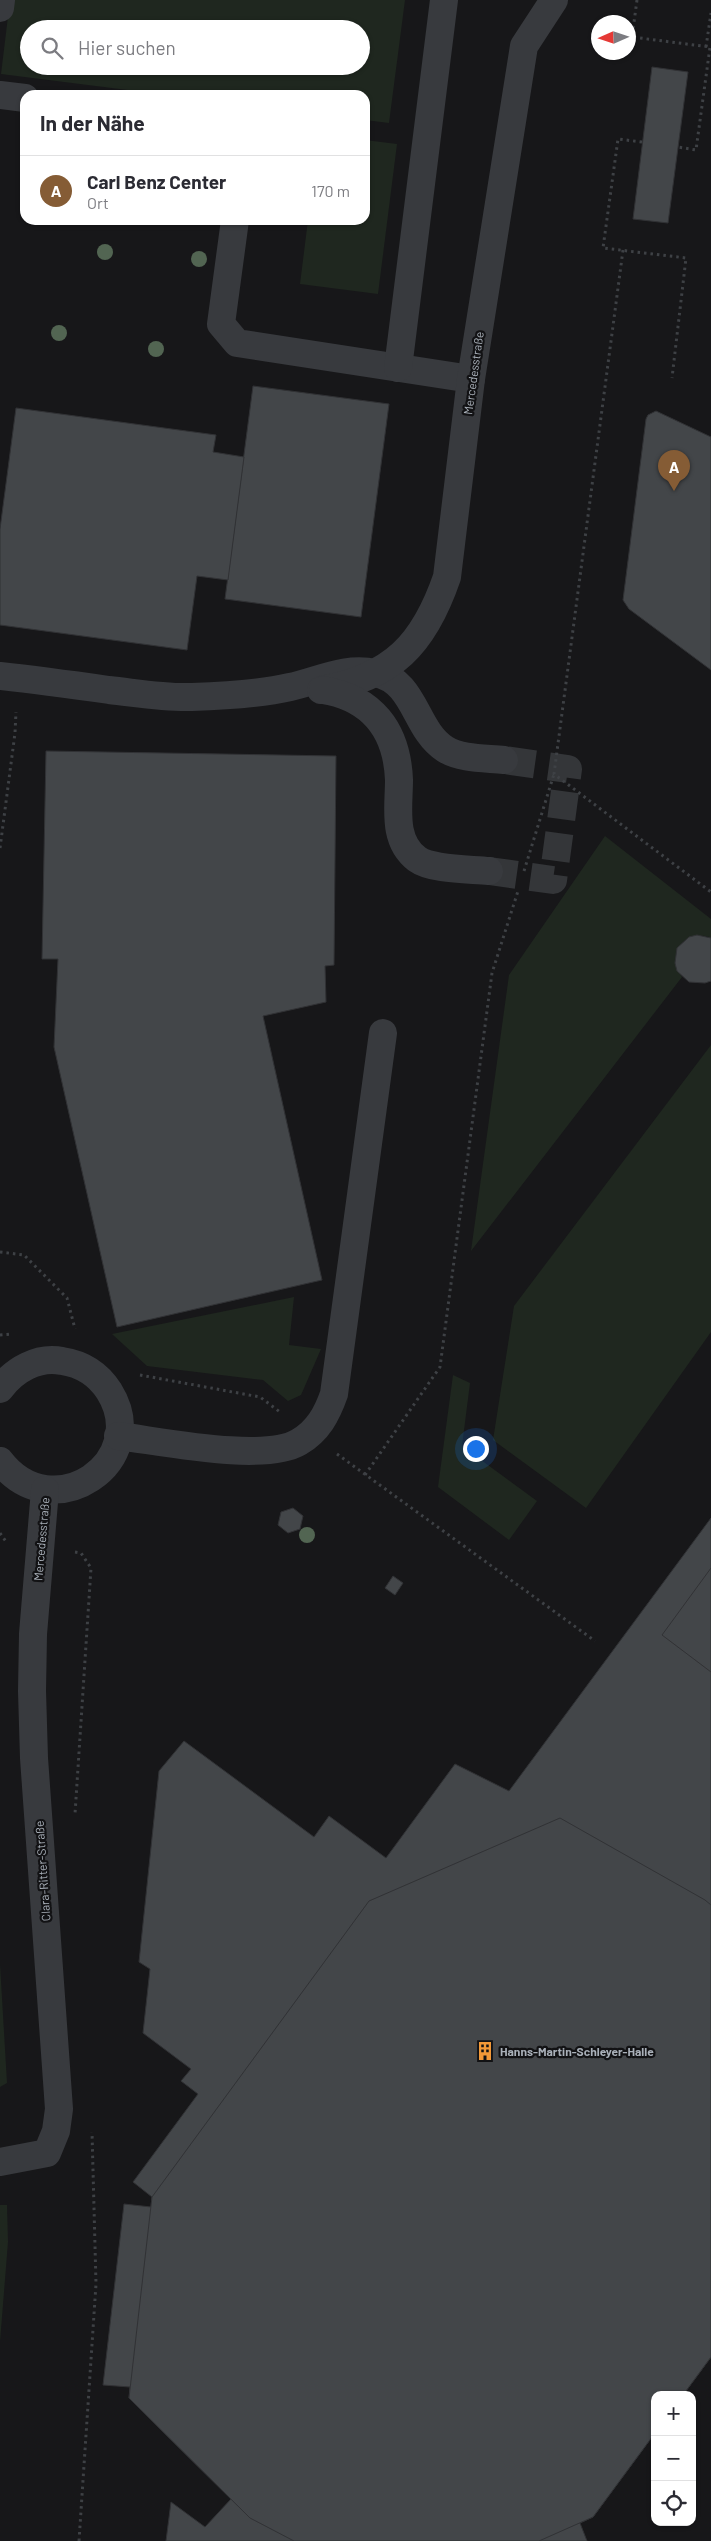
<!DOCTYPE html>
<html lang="de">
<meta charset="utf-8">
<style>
:root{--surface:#fff;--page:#f7f7f7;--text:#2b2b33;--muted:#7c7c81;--line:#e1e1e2;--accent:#855c35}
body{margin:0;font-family:Barlow,sans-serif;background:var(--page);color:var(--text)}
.controls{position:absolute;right:15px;bottom:15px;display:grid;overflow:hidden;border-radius:10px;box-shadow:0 1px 4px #0004}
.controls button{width:45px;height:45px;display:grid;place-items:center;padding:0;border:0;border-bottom:1px solid var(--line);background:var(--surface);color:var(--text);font:25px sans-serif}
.compass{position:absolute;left:591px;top:15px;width:45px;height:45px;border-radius:50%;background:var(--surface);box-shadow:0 1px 4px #0004;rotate:267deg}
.you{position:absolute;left:475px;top:1448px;width:18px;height:18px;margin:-12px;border:4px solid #fff;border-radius:50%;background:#1a73e8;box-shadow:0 0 0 8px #1a73e833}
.badge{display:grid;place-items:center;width:32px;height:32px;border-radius:50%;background:var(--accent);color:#fff;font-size:16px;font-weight:700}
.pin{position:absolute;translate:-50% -41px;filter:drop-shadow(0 1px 2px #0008)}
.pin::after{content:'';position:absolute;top:26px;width:18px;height:15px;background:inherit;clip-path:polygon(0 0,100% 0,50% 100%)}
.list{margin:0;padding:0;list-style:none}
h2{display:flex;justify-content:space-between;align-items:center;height:65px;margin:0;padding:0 20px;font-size:21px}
h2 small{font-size:16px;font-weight:400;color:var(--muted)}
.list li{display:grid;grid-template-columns:32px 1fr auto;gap:15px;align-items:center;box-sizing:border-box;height:70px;padding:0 20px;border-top:1px solid var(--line)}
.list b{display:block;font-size:19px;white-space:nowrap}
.list p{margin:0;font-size:16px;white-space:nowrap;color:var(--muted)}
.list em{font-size:16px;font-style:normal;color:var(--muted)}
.icon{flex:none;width:28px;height:28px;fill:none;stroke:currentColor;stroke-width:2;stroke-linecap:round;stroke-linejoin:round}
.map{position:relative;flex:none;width:711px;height:2541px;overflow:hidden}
.search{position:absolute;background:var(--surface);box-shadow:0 1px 4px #0004;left:20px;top:20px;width:350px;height:55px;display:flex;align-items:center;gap:12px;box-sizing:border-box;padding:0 18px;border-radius:28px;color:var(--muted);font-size:19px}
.panel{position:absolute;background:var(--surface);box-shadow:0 1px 4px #0004;left:20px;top:90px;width:350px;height:135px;border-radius:15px}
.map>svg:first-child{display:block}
.green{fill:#1f271f;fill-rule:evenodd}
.building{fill:#434649;stroke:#313235}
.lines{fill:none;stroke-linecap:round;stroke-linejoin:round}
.minor-tunnel{stroke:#343639;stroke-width:28;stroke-dasharray:28 14;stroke-linecap:butt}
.path{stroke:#3e4145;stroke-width:3;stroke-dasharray:2.5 4;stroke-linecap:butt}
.minor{stroke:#383a3e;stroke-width:28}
.tree{fill:#526552}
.labels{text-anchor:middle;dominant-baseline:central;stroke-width:4.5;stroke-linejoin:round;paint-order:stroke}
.street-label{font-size:12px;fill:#a9b0b9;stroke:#121214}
.poi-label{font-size:12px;font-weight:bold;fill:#a9b0b9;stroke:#121214;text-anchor:start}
</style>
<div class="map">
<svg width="711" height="2541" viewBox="0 0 711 2541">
<rect width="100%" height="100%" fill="#171719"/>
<g class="green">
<path d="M10,0H405L389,123L365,120V95H167L1,74ZM29,29H361V66H29Z"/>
<polygon points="365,140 397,144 378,294 300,284 308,220 365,220"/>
<path d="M605,836L711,919V938C685,927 665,955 682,977L471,1251L509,975Z"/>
<polygon points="711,1045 711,1332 586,1508 493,1440 514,1306"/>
<polygon points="294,1297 289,1345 321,1349 301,1395 288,1401 263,1380 147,1366 112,1334"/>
<polygon points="453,1375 470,1383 462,1446 537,1501 509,1540 438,1487"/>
<polygon points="0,1964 7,2083 0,2087"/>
<polygon points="0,2205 7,2205 8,2242 0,2342"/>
</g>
<g class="building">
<polygon points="652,67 688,72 668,223 633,219"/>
<polygon points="253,386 389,404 361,617 225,599"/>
<polygon points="16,408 216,435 213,452 244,457 228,580 197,576 187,650 0,625 0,529"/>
<polygon points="656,411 711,437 711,670 629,609 623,600 646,419 648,415"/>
<polygon points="46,751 336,756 334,965 325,966 326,1002 263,1016 322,1280 117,1327 54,1047 58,959 42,959"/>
<polygon points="697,935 711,938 711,981 705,983 689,982 677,971 675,963 677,948 689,937"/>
<polygon points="293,1508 303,1516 300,1529 288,1533 278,1525 281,1512"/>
<polygon points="711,1518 711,2357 683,2395 655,2395 655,2433 593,2517 580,2523 587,2541 166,2541 171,2502 205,2527 231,2499 129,2398 130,2387 103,2385 124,2204 151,2207 152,2197 133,2182 198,2094 181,2081 191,2069 143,2033 150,1969 139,1962 159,1771 184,1741 314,1837 329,1816 386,1858 455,1764 509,1791"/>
<polygon points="711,1568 711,1672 662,1635"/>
<polygon points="393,1576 403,1583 395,1595 385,1588"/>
<polygon points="560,1818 705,1900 711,1905 711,2357 683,2395 655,2395 655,2433 593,2517 539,2541 294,2541 250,2518 129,2398 152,2197 369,1901"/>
</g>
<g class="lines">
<polyline class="minor-tunnel" points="489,871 553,880 568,769 504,760"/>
<g class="path">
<polyline points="637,0 632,37 710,47 696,150 678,147"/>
<polyline points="706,47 711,13"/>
<polyline points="642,142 618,139 603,248 686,258 672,378"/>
<polyline points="623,250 554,774 711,892"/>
<polyline points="0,848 15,733 16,712"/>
<polyline points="524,871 554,774"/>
<polyline points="0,1252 24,1255 67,1298 75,1329"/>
<polyline points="0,1335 12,1334"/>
<polyline points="140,1375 260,1397 280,1412"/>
<polyline points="337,1454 595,1641"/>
<polyline points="365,1475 440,1367 492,973 518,891"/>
<polyline points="0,1533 7,1543"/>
<polyline points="75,1552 81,1553 91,1568 75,1814"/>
<polyline points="79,2541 96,2284 92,2132"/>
</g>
<g class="minor">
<polyline points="0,8 1,0"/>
<polyline points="0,95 25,98"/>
<polyline points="235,220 221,324 237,343 471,379"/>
<polyline points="398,368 444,0"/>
<path d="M0,676C36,680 73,685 109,690C137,693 164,698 192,697C224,696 260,694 290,687C318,681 346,666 375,673C416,681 414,729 445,749C461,759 485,758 504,760"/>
<path d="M321,690C393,677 424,644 447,577L471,379L524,46L554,0"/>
<path d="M323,690C372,698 397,730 399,780C399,807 392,840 417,859C432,870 470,869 489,871"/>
<path d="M0,1389C14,1370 38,1356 62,1361C82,1364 98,1374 109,1391C153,1461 53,1530 0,1461"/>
<path d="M118,1436C160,1441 264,1463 299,1442C318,1431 327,1414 334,1394L383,1033"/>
<polyline points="0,2162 47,2153 56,2131 59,2109 34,1758 32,1691 33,1634 45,1490"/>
</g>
</g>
<g class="tree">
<circle cx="105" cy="252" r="8"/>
<circle cx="199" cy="259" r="8"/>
<circle cx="59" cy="333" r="8"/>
<circle cx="156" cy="349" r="8"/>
<circle cx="307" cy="1535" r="8"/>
</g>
<defs>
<g id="building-bare" transform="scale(1.5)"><path d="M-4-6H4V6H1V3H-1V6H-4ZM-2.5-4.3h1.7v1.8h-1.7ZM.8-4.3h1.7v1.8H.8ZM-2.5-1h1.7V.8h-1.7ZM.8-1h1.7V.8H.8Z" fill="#f29837" stroke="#121214" stroke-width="2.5" paint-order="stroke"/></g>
</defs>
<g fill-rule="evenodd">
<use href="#building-bare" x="485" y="2051"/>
</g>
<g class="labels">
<g class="street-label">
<text transform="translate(473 373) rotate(-82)">Mercedesstraße</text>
<text transform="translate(41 1539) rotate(-85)">Mercedesstraße</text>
<text transform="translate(42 1871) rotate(-94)">Clara-Ritter-Straße</text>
</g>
<g class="poi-label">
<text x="500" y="2051">Hanns-Martin-Schleyer-Halle</text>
</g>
</g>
</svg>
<div class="controls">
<button>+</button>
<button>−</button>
<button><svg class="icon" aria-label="locate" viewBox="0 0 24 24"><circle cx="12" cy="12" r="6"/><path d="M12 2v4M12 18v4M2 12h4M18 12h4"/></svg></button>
</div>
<svg class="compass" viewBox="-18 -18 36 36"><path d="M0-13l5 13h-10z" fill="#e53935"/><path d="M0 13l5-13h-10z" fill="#7c7c81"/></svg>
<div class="you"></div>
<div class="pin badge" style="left:674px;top:491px">A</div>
<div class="search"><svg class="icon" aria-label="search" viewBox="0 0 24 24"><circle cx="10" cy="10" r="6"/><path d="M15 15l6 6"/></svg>Hier suchen</div>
<section class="panel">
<h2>In der Nähe<small></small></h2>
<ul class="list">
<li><span class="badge">A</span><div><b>Carl Benz Center</b><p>Ort</p></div><em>170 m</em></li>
</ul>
</section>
</div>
